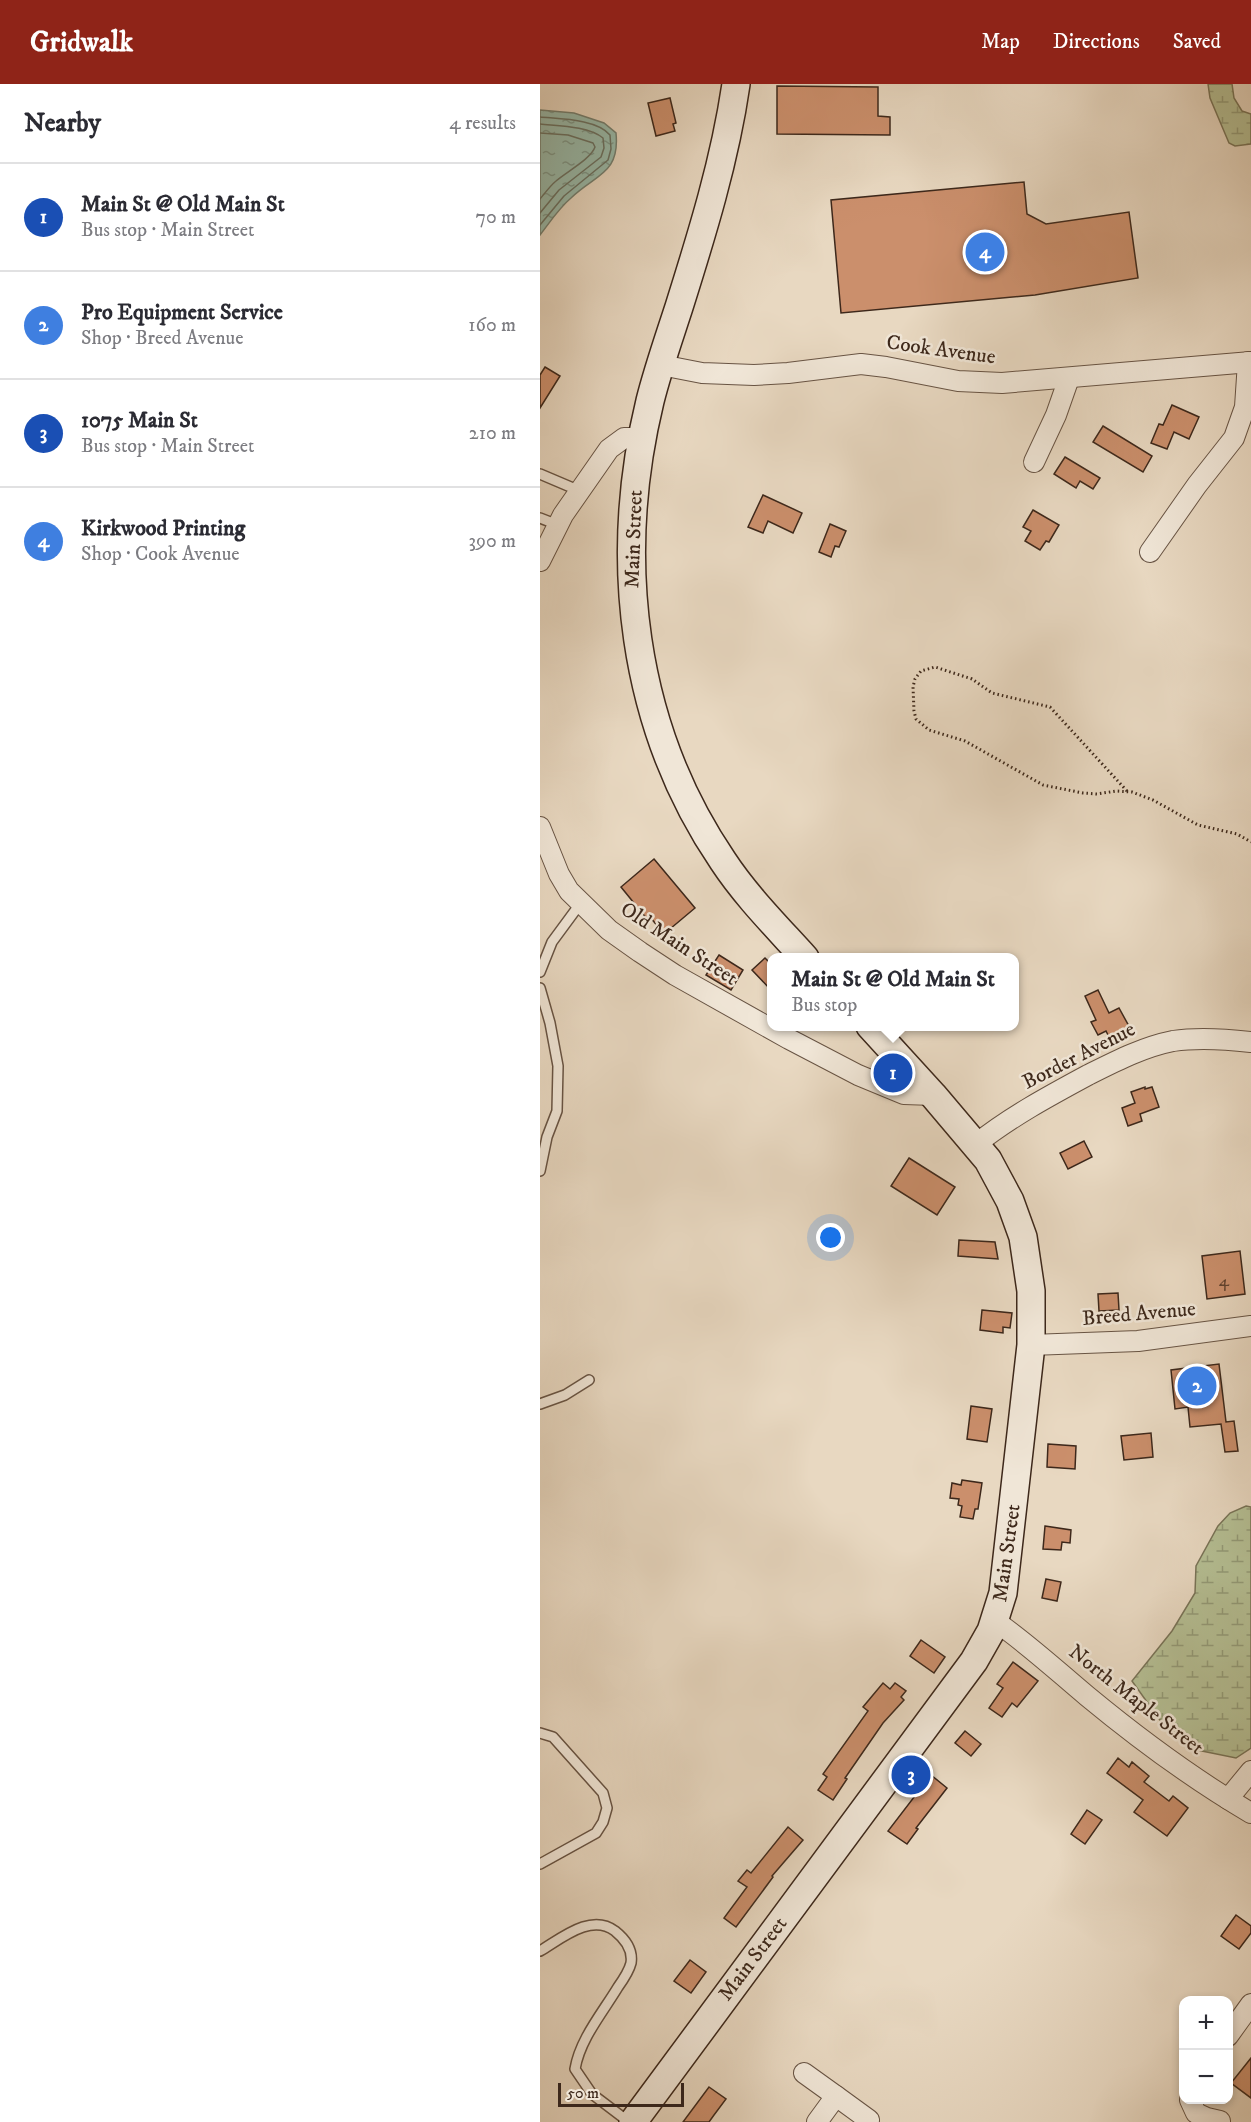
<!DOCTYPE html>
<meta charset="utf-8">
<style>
:root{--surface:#fff;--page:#f7f7f7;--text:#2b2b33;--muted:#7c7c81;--line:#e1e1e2;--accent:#8f2418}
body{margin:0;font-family:"IM FELL DW Pica",serif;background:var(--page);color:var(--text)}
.controls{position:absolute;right:18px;bottom:18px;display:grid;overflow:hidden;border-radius:12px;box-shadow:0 3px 9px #0003}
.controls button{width:54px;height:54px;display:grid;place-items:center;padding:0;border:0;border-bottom:2px solid var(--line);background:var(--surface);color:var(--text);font:30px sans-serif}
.scale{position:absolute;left:18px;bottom:15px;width:126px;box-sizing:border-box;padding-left:6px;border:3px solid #3d281b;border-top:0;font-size:16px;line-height:21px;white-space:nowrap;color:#3d281b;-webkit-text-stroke:4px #f0e6d7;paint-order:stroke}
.you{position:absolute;left:291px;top:1154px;width:21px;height:21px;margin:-15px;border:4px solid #fff;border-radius:50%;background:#1a73e8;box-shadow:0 0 0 9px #1a73e833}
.badge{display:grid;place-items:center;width:39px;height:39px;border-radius:50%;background:var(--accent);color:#fff;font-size:20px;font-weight:700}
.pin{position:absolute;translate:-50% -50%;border:3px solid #fff;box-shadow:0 2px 6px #0006}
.popup{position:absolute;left:227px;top:869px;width:252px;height:78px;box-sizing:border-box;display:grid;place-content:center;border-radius:12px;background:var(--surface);filter:drop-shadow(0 2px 4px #0005);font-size:20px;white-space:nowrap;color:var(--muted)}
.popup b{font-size:22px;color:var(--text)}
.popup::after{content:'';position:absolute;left:50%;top:100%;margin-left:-12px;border:12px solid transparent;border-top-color:var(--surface)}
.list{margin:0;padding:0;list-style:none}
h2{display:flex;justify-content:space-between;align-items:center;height:78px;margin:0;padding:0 24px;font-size:26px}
h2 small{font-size:20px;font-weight:400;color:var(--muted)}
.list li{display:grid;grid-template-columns:39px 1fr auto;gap:18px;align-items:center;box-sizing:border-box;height:108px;padding:0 24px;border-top:2px solid var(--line)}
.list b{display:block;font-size:22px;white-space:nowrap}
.list p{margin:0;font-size:20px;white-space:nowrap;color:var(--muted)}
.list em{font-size:20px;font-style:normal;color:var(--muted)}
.map{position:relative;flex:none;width:711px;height:2038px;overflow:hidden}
header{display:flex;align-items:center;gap:36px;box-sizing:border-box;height:84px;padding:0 30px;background:var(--accent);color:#fff}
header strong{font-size:28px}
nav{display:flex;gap:33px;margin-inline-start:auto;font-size:21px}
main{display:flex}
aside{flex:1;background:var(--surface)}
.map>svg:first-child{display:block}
.wetland{fill:url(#wetland-marsh);stroke:#797458;stroke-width:1.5}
.water{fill:url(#water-ripples);stroke:#748072;stroke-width:1.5}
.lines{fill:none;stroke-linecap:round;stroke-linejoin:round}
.shore{stroke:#6a7264;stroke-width:1.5}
.building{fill:#cb8f6c;stroke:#3d281b;stroke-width:1.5}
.service-casing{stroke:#685444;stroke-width:12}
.minor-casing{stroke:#685444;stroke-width:22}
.secondary-casing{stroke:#3d281b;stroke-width:30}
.path{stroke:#3d281b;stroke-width:3;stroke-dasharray:1.5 3;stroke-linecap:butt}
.service{stroke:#f0e6d7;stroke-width:9}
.minor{stroke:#f0e6d7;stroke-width:20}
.secondary{stroke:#f0e6d7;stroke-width:27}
.labels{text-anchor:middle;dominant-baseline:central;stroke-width:5;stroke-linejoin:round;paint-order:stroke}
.number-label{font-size:18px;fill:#60422f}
.street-label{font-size:21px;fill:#3d281b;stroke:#f0e6d7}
</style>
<header>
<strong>Gridwalk</strong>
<nav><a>Map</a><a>Directions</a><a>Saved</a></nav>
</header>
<main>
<aside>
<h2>Nearby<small>4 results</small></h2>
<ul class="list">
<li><span class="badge" style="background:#1a4fb4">1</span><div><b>Main St @ Old Main St</b><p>Bus stop · Main Street</p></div><em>70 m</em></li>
<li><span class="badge" style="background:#3f7fe0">2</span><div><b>Pro Equipment Service</b><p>Shop · Breed Avenue</p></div><em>160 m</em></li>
<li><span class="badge" style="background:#1a4fb4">3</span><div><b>1075 Main St</b><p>Bus stop · Main Street</p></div><em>210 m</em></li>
<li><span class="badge" style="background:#3f7fe0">4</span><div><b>Kirkwood Printing</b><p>Shop · Cook Avenue</p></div><em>390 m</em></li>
</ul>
</aside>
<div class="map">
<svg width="711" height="2038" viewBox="0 0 711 2038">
<defs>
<pattern id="wetland-marsh" width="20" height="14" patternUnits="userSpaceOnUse" patternTransform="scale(1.5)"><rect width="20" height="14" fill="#b5bf94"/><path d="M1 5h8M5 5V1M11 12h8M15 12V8" fill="none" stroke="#949b78"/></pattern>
<pattern id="water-ripples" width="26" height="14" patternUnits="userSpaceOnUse" patternTransform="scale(1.5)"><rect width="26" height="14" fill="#98bbac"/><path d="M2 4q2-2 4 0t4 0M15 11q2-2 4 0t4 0" fill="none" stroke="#7d988b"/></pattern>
</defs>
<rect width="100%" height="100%" fill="#e8d8c1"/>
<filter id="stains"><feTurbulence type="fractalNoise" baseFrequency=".00333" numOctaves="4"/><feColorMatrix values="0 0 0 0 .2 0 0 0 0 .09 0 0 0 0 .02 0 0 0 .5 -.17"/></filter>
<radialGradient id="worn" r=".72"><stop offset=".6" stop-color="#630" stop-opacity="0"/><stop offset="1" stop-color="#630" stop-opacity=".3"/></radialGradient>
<g class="wetland">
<polygon points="668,0 692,0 694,14 702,27 711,30 711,60 695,62 689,59 670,14"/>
<polygon points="706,1422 711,1423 711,1664 696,1674 657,1666 622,1639 592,1597 632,1547 655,1509 656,1482 678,1442 690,1429"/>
</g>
<path class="water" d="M0,26L34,29L64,39L76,49C80,90 56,90 31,114C19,124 10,138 0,151Z"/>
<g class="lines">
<g class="shore">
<path d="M0,33C20,35 57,35 70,51L71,65L68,76L24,112L0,141"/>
<path d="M0,40C19,42 48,42 63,54L64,64L61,73L19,106L0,129"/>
<path d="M0,49L28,51L53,59L55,63C51,75 26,88 16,97C10,102 5,109 0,115"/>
</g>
</g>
<g class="building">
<polygon points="237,2 338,3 338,32 350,33 350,51 237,50"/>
<polygon points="130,14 136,39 133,40 135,47 116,52 108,19"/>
<polygon points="484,98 487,130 506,140 589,128 598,194 495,211 301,229 291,116"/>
<polygon points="5,283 20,292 0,324 0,291"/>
<polygon points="632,321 659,333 649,355 634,348 627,365 611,359 619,340 623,341"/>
<polygon points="563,342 612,372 603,388 553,358"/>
<polygon points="525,373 560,394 553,405 540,397 536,404 514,390"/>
<polygon points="223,411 262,429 253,449 228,437 223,449 208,443"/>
<polygon points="493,426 519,441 509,458 506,457 500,466 485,457 491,447 483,443"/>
<polygon points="290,440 306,447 299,463 295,462 291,473 279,468"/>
<polygon points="114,775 155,824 124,850 110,833 107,835 81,803"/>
<polygon points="179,871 203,886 191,906 166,891"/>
<polygon points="225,874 231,880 231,906 212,886"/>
<polygon points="558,906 569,929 579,924 590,944 570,955 566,947 558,951 551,938 556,936 545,912"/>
<polygon points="605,1003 605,1005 612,1003 619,1023 600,1030 602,1037 588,1042 582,1024 595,1019 591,1008"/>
<polygon points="544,1057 552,1073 528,1085 520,1069"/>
<polygon points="369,1074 415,1103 397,1131 351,1102"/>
<polygon points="419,1156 455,1158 458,1175 418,1172"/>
<polygon points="700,1167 705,1210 667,1215 662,1172"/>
<polygon points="578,1209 579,1226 559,1227 558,1210"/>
<polygon points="442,1226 472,1229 470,1244 463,1243 463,1249 440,1246"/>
<polygon points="679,1280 686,1338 694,1337 698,1367 685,1368 681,1340 650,1343 648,1323 635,1325 631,1286"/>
<polygon points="431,1322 452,1325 447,1358 427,1355"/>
<polygon points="611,1349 613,1373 584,1376 581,1352"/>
<polygon points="508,1360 536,1362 535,1385 507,1383"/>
<polygon points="422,1396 442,1399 438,1425 435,1425 433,1435 420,1433 422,1422 418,1421 419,1415 410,1414 412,1399 421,1401"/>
<polygon points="505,1442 531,1446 530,1459 522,1458 521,1466 503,1465"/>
<polygon points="506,1495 521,1498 517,1517 502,1514"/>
<polygon points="381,1556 405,1573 394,1589 370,1572"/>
<polygon points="473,1578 498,1597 477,1623 472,1619 462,1633 449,1624 463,1604 457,1600"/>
<polygon points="343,1599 350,1605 355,1599 366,1607 361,1613 364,1616 343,1639 305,1694 307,1695 293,1716 278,1706 287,1693 283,1690 328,1627 323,1623"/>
<polygon points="425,1647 441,1660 431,1672 415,1659"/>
<polygon points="578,1674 589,1683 592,1678 609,1692 604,1698 629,1717 633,1712 648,1724 627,1752 594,1728 603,1716 567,1689"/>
<polygon points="391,1691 407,1704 376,1744 378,1745 367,1760 348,1747"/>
<polygon points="547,1726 562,1736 545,1760 531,1750"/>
<polygon points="248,1743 263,1756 232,1792 233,1793 196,1843 184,1834 207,1803 198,1797 207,1786 211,1789"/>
<polygon points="696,1831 711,1842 711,1849 699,1865 681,1852"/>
<polygon points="150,1876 166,1888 151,1909 134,1897"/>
<polygon points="711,1974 711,2014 691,1999"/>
<polygon points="169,2003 186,2015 174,2031 169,2038 143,2038"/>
</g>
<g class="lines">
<g class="service-casing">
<g id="service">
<polyline points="0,390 40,407"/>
<polyline points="0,434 18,441"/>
<polyline points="0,888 12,858 40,820"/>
<polyline points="0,904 10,939 18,982 17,1027 7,1053 0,1087"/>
<polyline points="0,1320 25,1311 49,1296"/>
<polyline points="0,1649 13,1653 63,1709 67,1724 63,1738 56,1749 0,1780"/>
<path d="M0,1867C22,1854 51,1829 75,1847C85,1855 93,1866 91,1879C89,1887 83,1896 78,1903C63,1928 40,1955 35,1985L52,2010L89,2038"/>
</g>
</g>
<g class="minor-casing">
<g id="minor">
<polyline points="121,281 162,289 214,291 248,289 321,280 346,283 418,297 462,299 711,278"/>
<polyline points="494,378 516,331 529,294"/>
<polyline points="610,468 657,401 694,354 705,323 708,278"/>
<polyline points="0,477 23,431 69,365 84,354 102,354"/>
<polyline points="0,743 19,790 29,807 69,846 100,868 135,891 249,955 318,991 364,1010 393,1011"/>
<path d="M435,1061C470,1033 509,1012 548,991C576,977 603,963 633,957C659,953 685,955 711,958"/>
<polyline points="491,1261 598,1257 711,1242"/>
<path d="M455,1537C488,1560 516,1586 547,1612C599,1655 653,1695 711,1729"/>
<polyline points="688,1715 711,1687"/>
<polyline points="688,1952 711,1920"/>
<polyline points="264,1989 296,2012 277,2038"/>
<polyline points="296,2012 329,2036"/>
<polyline points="650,2016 656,2029 667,2034 680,2037"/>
</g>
</g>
<g class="secondary-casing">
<g id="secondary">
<path d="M196,0C185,76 162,150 139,223C129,254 118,285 110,317C72,474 91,642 183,777C206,812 237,843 265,874"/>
<polyline points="93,2038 434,1577 451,1547 463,1509 491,1261 491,1207 483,1153 470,1117 448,1076 393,1011 330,942"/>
</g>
</g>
<polyline class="path" points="587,707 510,623 452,609 432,595 395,583 381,587 375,595 373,603 374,627 376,635 389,646 425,657 503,701 543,709 557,710 576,707 592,708 613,716 658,741 697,750 711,758"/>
<use href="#service" class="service"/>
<use href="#minor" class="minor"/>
<use href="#secondary" class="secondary"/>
</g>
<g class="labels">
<g class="number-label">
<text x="684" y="1197">4</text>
</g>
<g class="street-label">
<text transform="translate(401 266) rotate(8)">Cook Avenue</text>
<text transform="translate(94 455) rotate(-88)">Main Street</text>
<text transform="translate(139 860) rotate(33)">Old Main Street</text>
<text transform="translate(539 972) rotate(-27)">Border Avenue</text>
<text transform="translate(599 1230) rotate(-5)">Breed Avenue</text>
<text transform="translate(467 1469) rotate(-82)">Main Street</text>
<text transform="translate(596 1616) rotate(38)">North Maple Street</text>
<text transform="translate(213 1875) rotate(-53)">Main Street</text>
</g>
</g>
<rect width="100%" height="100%" filter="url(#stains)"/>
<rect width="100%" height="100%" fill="url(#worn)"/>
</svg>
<div class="controls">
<button>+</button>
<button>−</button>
</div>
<div class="scale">50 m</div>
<div class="you"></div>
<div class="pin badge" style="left:353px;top:989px;background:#1a4fb4">1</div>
<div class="popup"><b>Main St @ Old Main St</b>Bus stop</div>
<div class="pin badge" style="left:657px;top:1302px;background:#3f7fe0">2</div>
<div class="pin badge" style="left:371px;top:1691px;background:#1a4fb4">3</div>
<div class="pin badge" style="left:445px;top:168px;background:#3f7fe0">4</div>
</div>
</main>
